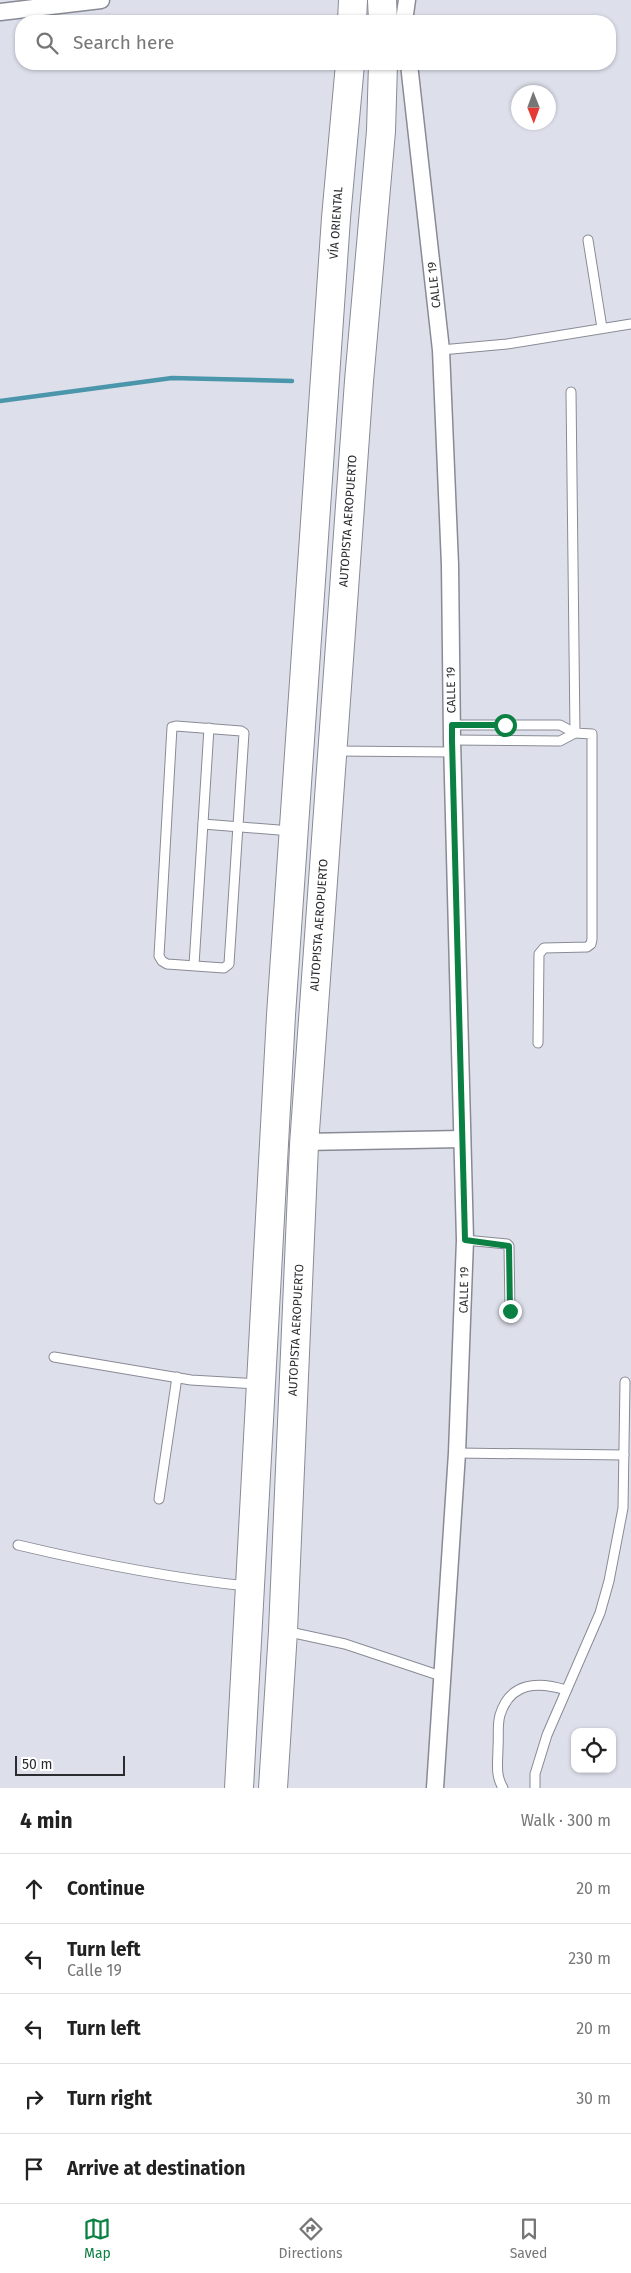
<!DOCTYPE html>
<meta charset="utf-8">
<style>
:root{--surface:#fff;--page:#f2f2f2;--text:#222;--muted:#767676;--line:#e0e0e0;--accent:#0b8043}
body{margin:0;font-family:"Fira Sans",sans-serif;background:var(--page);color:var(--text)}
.controls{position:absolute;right:15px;bottom:15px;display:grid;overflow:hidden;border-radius:10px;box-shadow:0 1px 4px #0004}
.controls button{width:45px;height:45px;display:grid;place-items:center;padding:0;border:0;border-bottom:1px solid var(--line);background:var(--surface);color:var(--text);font:25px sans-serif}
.compass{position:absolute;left:511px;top:85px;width:45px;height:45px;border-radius:50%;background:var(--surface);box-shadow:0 1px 4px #0004;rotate:179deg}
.scale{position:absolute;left:15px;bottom:12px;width:110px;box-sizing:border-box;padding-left:5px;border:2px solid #2b2c30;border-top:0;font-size:14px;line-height:18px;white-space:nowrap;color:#2b2c30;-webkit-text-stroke:4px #fff;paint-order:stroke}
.stop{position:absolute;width:15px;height:15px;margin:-11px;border:4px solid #0b8043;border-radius:50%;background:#fff}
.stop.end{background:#0b8043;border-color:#fff;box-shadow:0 1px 5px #0008}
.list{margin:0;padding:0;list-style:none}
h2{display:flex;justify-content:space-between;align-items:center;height:65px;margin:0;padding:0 20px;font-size:21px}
h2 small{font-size:16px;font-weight:400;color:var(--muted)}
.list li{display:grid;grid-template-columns:32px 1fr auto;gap:15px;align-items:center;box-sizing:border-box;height:70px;padding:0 20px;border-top:1px solid var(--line)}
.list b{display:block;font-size:19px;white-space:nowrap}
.list p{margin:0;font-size:16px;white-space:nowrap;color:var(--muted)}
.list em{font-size:16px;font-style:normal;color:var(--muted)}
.icon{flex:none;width:28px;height:28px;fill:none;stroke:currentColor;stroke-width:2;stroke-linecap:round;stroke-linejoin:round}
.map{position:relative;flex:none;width:631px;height:1788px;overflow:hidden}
.search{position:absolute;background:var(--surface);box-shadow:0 1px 4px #0004;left:15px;right:15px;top:15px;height:55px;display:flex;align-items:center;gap:12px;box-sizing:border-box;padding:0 18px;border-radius:20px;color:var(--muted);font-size:19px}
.sheet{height:415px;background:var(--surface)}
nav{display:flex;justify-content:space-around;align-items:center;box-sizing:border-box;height:70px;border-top:1px solid var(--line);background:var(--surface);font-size:14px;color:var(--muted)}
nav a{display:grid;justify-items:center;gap:2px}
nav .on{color:var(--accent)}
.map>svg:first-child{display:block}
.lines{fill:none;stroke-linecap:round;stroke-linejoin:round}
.stream{stroke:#4b96aa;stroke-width:4.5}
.service-casing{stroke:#888b95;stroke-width:11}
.minor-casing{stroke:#888b95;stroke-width:19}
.trunk-casing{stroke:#888b95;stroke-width:30}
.service{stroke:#fff;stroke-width:9}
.minor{stroke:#fff;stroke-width:16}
.trunk{stroke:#fff;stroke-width:28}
.route{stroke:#0b8043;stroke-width:6}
.labels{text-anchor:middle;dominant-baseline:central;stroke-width:4.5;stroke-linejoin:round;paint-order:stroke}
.street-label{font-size:12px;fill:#2b2c30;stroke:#fff}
</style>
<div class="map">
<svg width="631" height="1788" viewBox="0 0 631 1788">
<rect width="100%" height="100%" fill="#dde0eb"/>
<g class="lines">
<polyline class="stream" points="0,401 172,378 292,381"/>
<g class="service-casing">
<g id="service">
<polyline points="588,240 602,328"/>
<polyline points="441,350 507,344 631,324"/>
<polyline points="452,725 560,725 575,733 560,741 452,740"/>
<polygon points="176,726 241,731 244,733 229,964 224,968 167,964 162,961 159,956 172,727"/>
<polyline points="334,751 452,752"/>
<polyline points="203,824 291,831"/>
<polyline points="194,965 209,728"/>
<polyline points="538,1043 539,954 544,948 587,947 591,944 592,939 592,734 575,733 571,392"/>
<polyline points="465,1240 507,1244 509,1246 510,1311"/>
<polyline points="54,1357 191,1380 258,1384"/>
<polyline points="457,1453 624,1455"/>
<polyline points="159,1499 177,1377"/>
<path d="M18,1545C94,1563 169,1578 247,1586"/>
<polyline points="285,1631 345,1644 444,1677"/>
<path d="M503,1788C495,1775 498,1762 498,1747C499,1737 497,1725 500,1715C510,1682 538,1681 566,1690"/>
<polyline points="535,1788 535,1774 547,1735 600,1613 609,1581 623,1508 625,1382"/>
</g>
</g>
<g class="minor-casing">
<g id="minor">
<polyline points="0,12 101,0"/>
<polyline points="404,21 407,0"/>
<polyline points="409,64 441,350 450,565 452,740 465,1240 457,1453 435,1788"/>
<polyline points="304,1142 462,1139"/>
</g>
</g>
<g class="trunk-casing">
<g id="trunk">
<polyline points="382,0 383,21"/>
<polyline points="352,21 353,0"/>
<polyline points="239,1788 281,1015 336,218 350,64"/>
<polyline points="273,1788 283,1631 304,1145 359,381 381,131 383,64"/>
</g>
</g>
<use href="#service" class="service"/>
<use href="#minor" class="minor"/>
<use href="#trunk" class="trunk"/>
</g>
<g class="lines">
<polyline class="route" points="505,725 452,725 452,740 465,1240 509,1246 510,1311"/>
</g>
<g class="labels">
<g class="street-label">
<text transform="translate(336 223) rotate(-86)">VÍA ORIENTAL</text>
<text transform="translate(434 285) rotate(-96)">CALLE 19</text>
<text transform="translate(348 521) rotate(-86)">AUTOPISTA AEROPUERTO</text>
<text transform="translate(451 690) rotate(-91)">CALLE 19</text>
<text transform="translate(319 925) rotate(-86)">AUTOPISTA AEROPUERTO</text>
<text transform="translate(464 1290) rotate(-89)">CALLE 19</text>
<text transform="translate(296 1330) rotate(-87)">AUTOPISTA AEROPUERTO</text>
</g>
</g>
</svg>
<div class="controls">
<button><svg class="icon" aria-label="locate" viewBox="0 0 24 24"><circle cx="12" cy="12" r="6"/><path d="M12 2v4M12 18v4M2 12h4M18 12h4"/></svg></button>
</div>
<svg class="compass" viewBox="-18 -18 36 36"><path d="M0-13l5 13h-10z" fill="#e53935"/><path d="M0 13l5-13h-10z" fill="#767676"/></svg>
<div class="scale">50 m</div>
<div class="stop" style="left:505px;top:725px"></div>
<div class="stop end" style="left:510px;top:1311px"></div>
<div class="search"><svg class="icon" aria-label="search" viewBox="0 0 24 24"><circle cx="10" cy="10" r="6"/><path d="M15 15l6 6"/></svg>Search here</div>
</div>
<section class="sheet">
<h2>4 min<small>Walk · 300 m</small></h2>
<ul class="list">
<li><svg class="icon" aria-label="ahead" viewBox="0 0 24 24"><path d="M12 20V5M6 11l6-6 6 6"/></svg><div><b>Continue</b></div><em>20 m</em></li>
<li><svg class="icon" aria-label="left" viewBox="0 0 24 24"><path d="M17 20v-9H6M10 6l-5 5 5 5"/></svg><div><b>Turn left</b><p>Calle 19</p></div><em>230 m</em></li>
<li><svg class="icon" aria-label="left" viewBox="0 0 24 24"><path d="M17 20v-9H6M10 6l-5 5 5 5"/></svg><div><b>Turn left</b></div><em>20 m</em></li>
<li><svg class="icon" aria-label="right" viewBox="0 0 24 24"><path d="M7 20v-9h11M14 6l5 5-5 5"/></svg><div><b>Turn right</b></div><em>30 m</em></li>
<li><svg class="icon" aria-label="arrive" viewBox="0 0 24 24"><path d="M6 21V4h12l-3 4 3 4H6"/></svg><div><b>Arrive at destination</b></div></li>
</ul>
</section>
<nav>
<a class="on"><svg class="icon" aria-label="map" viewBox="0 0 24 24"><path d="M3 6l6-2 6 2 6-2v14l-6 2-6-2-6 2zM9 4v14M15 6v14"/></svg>Map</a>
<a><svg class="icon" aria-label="directions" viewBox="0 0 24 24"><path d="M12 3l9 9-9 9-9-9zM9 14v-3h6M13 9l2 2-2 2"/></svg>Directions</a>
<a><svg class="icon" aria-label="saved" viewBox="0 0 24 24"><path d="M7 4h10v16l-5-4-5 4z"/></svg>Saved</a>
</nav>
